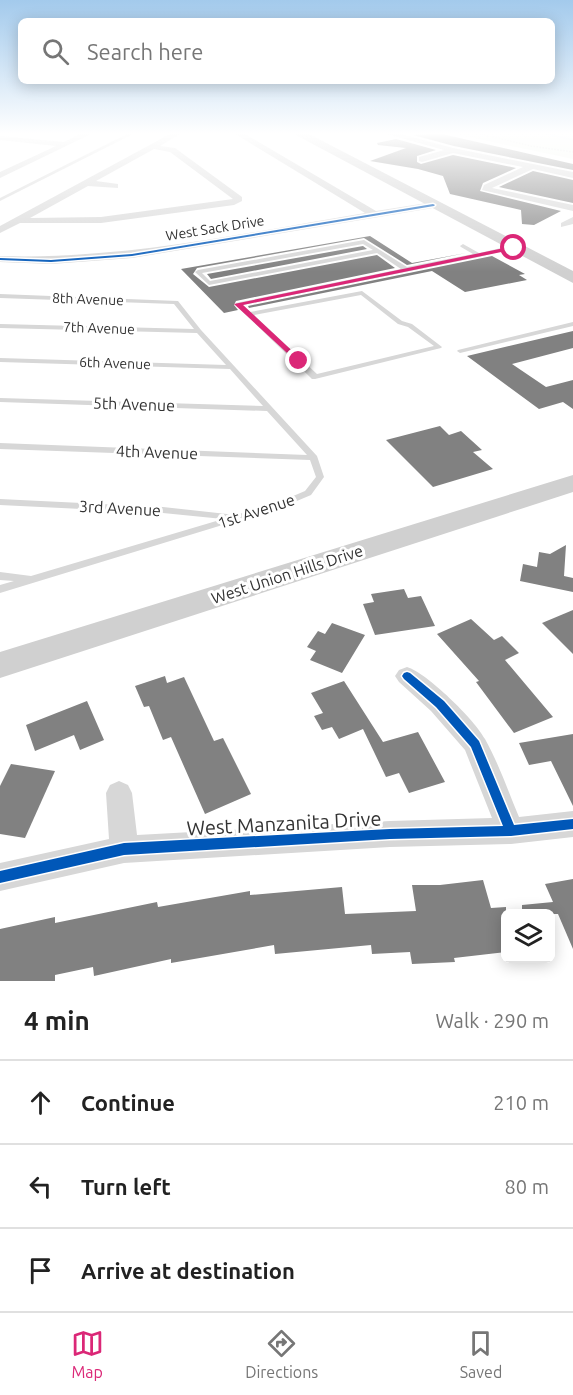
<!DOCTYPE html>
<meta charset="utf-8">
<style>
:root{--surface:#fff;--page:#f2f2f2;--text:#222;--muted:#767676;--line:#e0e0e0;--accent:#db2777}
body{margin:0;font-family:Ubuntu,sans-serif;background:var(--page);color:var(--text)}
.controls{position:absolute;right:18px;bottom:18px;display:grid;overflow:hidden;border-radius:9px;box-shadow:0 3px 15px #0003}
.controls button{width:54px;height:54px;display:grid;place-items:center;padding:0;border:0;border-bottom:2px solid var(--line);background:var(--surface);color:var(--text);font:30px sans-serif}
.stop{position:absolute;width:18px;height:18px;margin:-14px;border:4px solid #db2777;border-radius:50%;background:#fff}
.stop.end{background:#db2777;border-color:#fff;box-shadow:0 2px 6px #0008}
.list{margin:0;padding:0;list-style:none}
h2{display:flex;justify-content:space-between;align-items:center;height:78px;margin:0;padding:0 24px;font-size:26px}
h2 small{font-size:20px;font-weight:400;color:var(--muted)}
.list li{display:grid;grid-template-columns:39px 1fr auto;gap:18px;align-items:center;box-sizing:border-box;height:84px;padding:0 24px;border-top:2px solid var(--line)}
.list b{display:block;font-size:22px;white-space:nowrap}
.list em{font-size:20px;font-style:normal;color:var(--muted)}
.icon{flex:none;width:33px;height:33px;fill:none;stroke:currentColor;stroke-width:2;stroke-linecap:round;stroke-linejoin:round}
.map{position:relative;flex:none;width:573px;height:981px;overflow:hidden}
.search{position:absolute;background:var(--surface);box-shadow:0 3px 15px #0003;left:18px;right:18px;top:18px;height:66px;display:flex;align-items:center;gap:15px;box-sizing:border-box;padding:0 21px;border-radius:9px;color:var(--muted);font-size:22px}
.sheet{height:330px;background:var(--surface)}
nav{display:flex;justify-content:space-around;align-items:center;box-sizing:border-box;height:84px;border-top:2px solid var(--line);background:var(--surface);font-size:16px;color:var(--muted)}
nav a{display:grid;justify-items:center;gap:3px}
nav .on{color:var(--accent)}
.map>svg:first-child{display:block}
.green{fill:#f1f5ed}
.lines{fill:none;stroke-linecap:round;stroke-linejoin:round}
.stream{stroke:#ddebf3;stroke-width:2}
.building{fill:#818181}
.path{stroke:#d6d6d6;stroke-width:1.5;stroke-dasharray:1.5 1.5;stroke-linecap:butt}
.service{fill:#d7d7d7;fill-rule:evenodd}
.minor{fill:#d7d7d7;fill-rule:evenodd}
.secondary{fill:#d0d0d0;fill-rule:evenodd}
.cycleway-casing{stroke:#fff;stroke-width:3}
.cycleway{fill:#0057b8;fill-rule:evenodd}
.route{fill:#db2777}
.labels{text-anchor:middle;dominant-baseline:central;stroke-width:6;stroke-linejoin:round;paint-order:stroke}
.far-street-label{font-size:14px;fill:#333;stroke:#fff}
.street-label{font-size:16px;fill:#333;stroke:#fff}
.near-street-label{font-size:20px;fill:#333;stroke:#fff}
</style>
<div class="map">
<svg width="573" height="981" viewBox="0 0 573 981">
<rect width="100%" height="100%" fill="#fff"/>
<polygon class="green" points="455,134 573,134 573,159"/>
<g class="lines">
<polyline class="stream" points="548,134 573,140"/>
</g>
<g class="building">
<polygon points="442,134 573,164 573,170 454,146 413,135"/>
<polygon points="396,139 436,150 417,156 417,162 421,164 453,155 516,168 483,183 480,191 561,211 534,225 522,224 521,210 450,194 443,176 418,169 370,161 406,148 378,145 377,143"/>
<polygon points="533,171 573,180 573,203 499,187"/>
<polygon points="370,236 412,263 466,253 407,265 364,238 197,268 193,274 209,287 377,255 395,268 236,301 234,305 238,310 224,313 181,269"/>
<polygon points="363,246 367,249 211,279 207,274"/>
<polygon points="492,256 525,274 519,275 527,280 465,292 432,271 249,308 248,306"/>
<polygon points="573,331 573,348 512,364 546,387 573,380 573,409 563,402 539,409 467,356"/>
<polygon points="440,426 449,435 461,431 482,450 473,452 493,469 433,487 386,440"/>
<polygon points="566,545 564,576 573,578 573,592 520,581 523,564 537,567 539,552 550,554"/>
<polygon points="404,589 408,598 421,596 435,626 375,635 363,604 374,602 371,594"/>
<polygon points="573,610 573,654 542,623"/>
<polygon points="471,619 494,640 502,636 519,653 505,660 553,717 514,733 476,682 479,681 437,634"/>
<polygon points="332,623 365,635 342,673 310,660 316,651 307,647 318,631 325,634"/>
<polygon points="165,676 167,683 184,677 214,741 223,738 251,794 205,814 171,737 163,740 149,706 144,707 135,686"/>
<polygon points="344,681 383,742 418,732 445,782 409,793 399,773 386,777 363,729 339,739 332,727 322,730 314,716 323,713 311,693"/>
<polygon points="87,701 104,740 80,750 74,735 35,751 26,725"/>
<polygon points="573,734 573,806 551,761 529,765 519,743"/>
<polygon points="11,764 55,771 25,838 0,834 0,786"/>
<polygon points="573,879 573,949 558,914 522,914 522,905 553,902 545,884"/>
<polygon points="483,880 491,908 506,907 506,952 454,958 455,962 412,964 410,952 372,954 371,945 275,954 274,945 171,963 171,959 94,976 93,967 55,975 55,981 0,981 0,929 55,917 55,923 157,902 158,907 250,891 250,895 342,887 345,914 416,911 412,885 440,885"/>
</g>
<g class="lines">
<polyline class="path" points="481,134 531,146 573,152"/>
<g class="service">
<polygon points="127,134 133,134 0,201 0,198"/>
<path d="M364,240L407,267L473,254L461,247L460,246L463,244L479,253L514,245L517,247L479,257L243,305L250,312L362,291L402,321L412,324L442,347L441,348L315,379H312L236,305V303L401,269L377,253L209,285L195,272L198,270ZM363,244L373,250L210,281L202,273ZM361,295L398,324L408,327L434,346L317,374L254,315Z"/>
<polygon points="0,294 178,301 201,330 317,456 324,477 311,495 285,506 0,593 0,585 14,581 0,580 0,572 31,576 223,519 163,513 0,505 0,499 163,507 236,515 279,502 305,491 316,477 310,460 0,449 0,443 307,455 267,411 0,402 0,398 263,406 230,369 0,362 0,358 226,365 197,333 0,328 0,324 194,329 174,304 0,298"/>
<polygon points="573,322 573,326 460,353 457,351 458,350"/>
</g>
<g class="minor">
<polygon points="80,134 91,134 0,178 0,172 56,146 0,140 0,136 64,142"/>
<path d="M170,134H180L160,146L175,148L242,197V201L234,205L101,223H20L0,233V226ZM154,149L170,152L233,199L101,217L30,218L88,186L118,188V184L96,181Z"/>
<path d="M235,134H245L376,211L433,202L438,205L433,208L132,258L51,264L0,262V256C123,260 244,233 365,213Z"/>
<polygon points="387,134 401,134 453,148 573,172 573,178 533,169 492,188 573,205 573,211 482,190 484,185 523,167 453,153 422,162 419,161 419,157 444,150"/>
<polygon points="573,217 573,224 561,227 561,223"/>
<path d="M407,667C427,673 475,720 485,739C499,764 508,791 519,817L573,811V837L511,844L390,847L124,863L0,891V863L109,839L106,793L110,785L119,781L128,785L132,793L137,835L390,821L492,818L465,750L431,711L399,682L395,676L399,670Z"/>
</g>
<g class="secondary">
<polygon points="294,134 309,134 573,271 573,283"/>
<polygon points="573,475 573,492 0,678 0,652"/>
</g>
<g class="cycleway-casing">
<g id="cycleway">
<polygon points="433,204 435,205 434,206 132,256 51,262 0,260 0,258 51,260 132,254"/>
<polygon points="407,672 410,673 444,701 479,741 514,825 573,819 573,829 511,836 390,839 124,855 0,883 0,871 124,843 390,829 503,826 471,747 436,707 404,679 402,676 404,673"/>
</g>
</g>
<use href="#cycleway" class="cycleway"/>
</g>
<linearGradient id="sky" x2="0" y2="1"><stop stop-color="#a3caec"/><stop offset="0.49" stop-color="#fff"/><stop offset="1" stop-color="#fff" stop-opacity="0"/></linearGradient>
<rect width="573" height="272" fill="url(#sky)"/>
<polygon class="route" points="514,246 516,249 243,305 302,360 302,363 299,364 234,304"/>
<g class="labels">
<g class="far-street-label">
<text transform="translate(215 228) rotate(-9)">West Sack Drive</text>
<text transform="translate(88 299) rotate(2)">8th Avenue</text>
<text transform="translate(99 328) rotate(2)">7th Avenue</text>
<text transform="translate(115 363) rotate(2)">6th Avenue</text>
</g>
<g class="street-label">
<text transform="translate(134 404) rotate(2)">5th Avenue</text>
<text transform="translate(157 452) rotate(2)">4th Avenue</text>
<text transform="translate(120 508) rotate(3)">3rd Avenue</text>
<text transform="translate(256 511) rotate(-18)">1st Avenue</text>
<text transform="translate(287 574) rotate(-18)">West Union Hills Drive</text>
</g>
<g class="near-street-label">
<text transform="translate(284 823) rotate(-3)">West Manzanita Drive</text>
</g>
</g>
</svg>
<div class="controls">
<button><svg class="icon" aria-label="layers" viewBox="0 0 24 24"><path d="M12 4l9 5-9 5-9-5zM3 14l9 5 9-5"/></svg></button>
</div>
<div class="stop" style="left:514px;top:248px"></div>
<div class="stop end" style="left:299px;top:361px"></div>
<div class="search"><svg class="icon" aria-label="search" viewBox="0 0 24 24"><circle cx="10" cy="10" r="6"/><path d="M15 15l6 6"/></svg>Search here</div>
</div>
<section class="sheet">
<h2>4 min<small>Walk · 290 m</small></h2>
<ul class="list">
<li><svg class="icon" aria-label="ahead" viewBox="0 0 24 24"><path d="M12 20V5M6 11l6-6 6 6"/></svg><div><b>Continue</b></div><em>210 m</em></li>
<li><svg class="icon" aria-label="left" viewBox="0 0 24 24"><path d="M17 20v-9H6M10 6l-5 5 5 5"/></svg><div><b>Turn left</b></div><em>80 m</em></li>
<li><svg class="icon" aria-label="arrive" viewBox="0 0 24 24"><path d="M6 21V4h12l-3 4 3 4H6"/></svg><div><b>Arrive at destination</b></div></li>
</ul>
</section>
<nav>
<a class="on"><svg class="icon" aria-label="map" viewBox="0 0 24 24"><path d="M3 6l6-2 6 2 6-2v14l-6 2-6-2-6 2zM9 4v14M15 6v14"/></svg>Map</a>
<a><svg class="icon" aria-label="directions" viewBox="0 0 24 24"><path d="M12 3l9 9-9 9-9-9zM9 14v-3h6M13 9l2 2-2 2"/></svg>Directions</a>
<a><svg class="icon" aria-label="saved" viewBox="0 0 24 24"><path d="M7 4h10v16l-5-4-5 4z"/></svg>Saved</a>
</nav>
